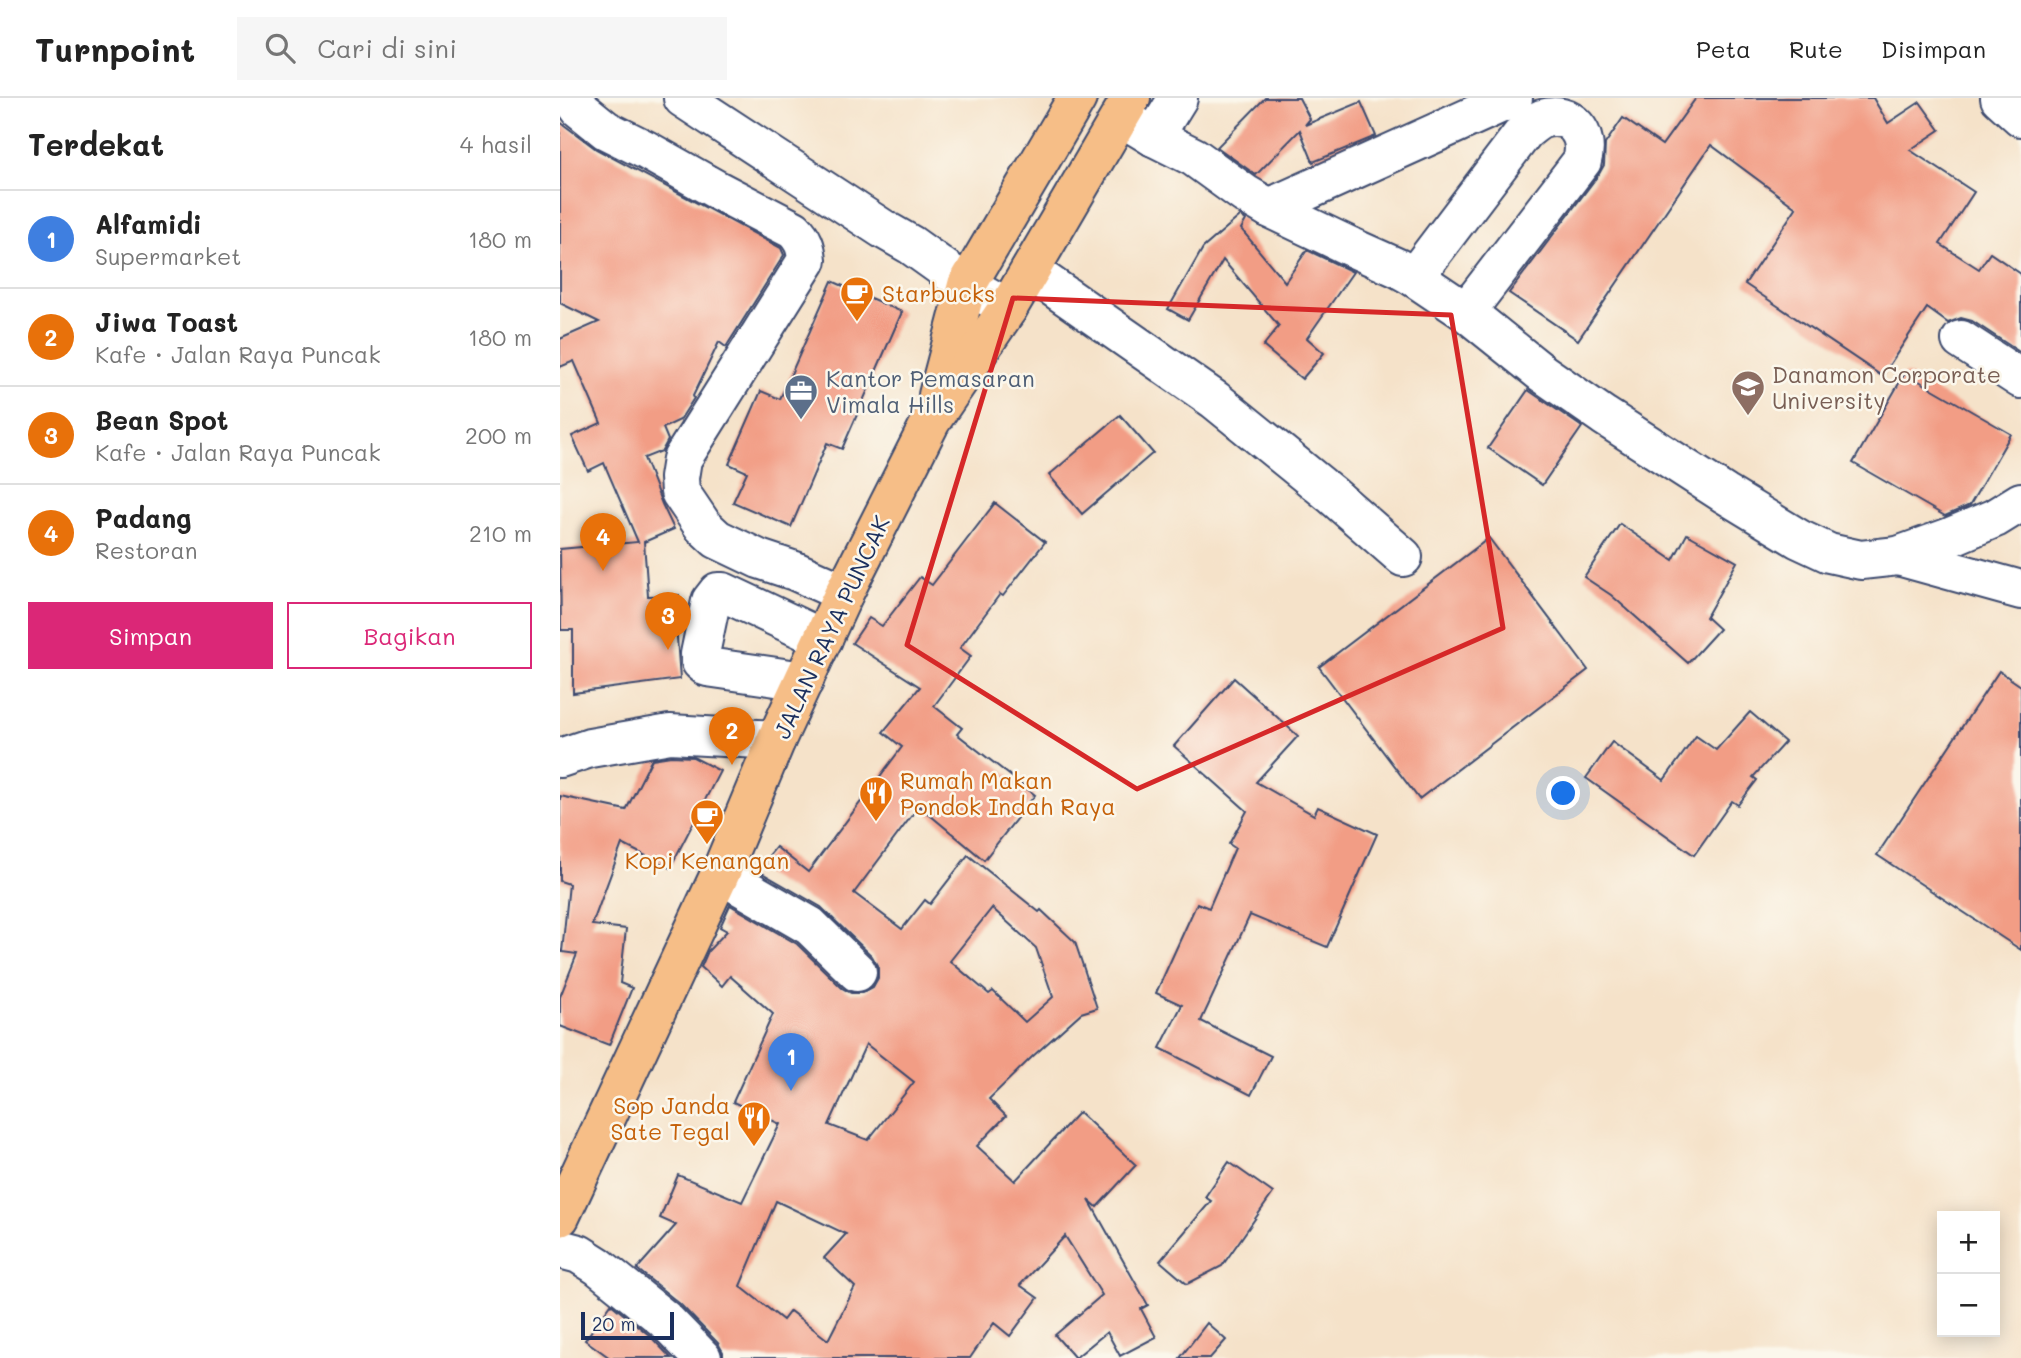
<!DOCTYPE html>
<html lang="id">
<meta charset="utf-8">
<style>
:root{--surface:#fff;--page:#f6f6f6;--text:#222;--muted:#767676;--line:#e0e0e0;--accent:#db2777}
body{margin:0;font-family:Mali,sans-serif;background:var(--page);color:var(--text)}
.controls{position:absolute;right:21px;bottom:21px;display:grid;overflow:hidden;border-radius:0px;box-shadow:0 4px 18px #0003}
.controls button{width:63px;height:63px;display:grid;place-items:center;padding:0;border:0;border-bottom:2px solid var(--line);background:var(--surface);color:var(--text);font:35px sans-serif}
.scale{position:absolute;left:21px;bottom:18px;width:93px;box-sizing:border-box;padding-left:7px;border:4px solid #1b2f5e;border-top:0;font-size:19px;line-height:24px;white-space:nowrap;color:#1b2f5e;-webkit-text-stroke:5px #fbf7ec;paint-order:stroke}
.you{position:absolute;left:1004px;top:696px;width:24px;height:24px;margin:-18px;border:5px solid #fff;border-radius:50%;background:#1a73e8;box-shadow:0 0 0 10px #1a73e833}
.badge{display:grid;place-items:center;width:46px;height:46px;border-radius:50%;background:var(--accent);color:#fff;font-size:23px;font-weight:700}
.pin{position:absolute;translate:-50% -58px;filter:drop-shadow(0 2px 4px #0008)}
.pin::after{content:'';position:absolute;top:37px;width:24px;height:21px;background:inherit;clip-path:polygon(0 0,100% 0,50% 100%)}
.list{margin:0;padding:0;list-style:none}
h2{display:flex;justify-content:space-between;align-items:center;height:91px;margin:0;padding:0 28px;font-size:30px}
h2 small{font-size:23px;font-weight:400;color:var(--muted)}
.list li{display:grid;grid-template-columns:46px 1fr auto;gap:21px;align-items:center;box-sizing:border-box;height:98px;padding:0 28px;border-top:2px solid var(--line)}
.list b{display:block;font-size:26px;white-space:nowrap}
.list p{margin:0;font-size:23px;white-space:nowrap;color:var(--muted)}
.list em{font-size:23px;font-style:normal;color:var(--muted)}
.actions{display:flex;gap:14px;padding:21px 28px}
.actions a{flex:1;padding:16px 0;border:2px solid var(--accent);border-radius:0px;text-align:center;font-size:24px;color:var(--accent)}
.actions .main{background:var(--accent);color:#fff}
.icon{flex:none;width:38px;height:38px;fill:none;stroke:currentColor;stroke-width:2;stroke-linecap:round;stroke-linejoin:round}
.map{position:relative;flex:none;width:1461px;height:1260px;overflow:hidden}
header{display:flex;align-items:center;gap:42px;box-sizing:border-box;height:98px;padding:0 35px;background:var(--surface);border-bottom:2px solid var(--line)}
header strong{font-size:33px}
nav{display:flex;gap:38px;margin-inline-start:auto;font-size:24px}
.search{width:490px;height:63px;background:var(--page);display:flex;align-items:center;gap:18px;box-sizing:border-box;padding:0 24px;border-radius:0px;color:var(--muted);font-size:26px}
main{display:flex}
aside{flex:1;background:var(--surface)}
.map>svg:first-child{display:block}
.building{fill:#f29d85;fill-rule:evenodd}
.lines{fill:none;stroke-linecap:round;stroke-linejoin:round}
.minor-casing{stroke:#3c4a6e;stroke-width:42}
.highway-casing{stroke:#3c4a6e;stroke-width:42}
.minor{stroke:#fff;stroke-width:38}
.highway{stroke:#f6be87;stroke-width:38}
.marked{fill:none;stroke:#d62828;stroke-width:5;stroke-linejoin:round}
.labels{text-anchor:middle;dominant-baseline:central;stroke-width:5;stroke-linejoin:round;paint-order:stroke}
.food-label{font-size:23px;fill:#c56008;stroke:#fbf7ec;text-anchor:start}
.education-label{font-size:23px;fill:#785e54;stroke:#fbf7ec;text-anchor:start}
.service-label{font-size:23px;fill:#4e5e75;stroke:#fbf7ec;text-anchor:start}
.street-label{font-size:23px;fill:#1b2f5e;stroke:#fbf7ec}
</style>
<header>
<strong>Turnpoint</strong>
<div class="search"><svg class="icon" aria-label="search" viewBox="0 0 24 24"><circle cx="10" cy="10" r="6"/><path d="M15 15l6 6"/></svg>Cari di sini</div>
<nav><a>Peta</a><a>Rute</a><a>Disimpan</a></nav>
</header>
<main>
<aside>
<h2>Terdekat<small>4 hasil</small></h2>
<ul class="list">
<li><span class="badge" style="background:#3f7fe0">1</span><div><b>Alfamidi</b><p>Supermarket</p></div><em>180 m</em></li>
<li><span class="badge" style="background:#e8710a">2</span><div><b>Jiwa Toast</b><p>Kafe · Jalan Raya Puncak</p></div><em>180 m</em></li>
<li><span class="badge" style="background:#e8710a">3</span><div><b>Bean Spot</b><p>Kafe · Jalan Raya Puncak</p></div><em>200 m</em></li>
<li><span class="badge" style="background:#e8710a">4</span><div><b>Padang</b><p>Restoran</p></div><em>210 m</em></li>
</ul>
<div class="actions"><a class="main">Simpan</a><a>Bagikan</a></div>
</aside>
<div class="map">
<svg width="1461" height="1260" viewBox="0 0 1461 1260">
<rect width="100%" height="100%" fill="#fbf7ec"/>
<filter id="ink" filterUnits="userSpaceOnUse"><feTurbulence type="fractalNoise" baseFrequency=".0143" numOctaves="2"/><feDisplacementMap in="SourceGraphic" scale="14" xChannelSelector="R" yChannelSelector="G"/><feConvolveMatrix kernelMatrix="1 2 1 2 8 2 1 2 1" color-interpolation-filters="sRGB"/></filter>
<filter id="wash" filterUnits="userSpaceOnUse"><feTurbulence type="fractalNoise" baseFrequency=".00686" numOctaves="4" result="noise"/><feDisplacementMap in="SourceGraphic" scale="28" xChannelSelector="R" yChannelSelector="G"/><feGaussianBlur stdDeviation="1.57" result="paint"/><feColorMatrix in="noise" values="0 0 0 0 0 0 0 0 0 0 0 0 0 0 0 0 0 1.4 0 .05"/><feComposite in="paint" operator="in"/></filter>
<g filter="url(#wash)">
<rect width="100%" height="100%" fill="#f5e2c9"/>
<g id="blocks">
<g class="building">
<polygon points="705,0 739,0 750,21 745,27 801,4 816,38 753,64 740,32 696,77 657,49"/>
<polygon points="1136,0 1313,0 1328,25 1360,4 1380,32 1350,52 1414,94 1380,146 1419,171 1430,155 1461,176 1461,255 1412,223 1401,220 1388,225 1367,210 1322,278 1185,186 1236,110 1151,47 1018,242 949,195 1039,76 1044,67 1045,46 1063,20 1102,47"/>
<polygon points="0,24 36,51 221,150 224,157 166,249 159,244 133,298 134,300 120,322 103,330 108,342 102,353 84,360 102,406 114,431 84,444 88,498 119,497 120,526 116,526 120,581 13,595 13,532 1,532 0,451 78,444 44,365 28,373 12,338 41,325 14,263 0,269 0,241 39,224 0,205"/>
<polygon points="680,118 686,122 681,131 725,184 747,152 793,174 747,240 764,255 742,281 703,248 719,228 663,162 628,222 608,211 643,150"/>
<polygon points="272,183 342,214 282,351 267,345 231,429 173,404 187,374 169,366 201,293 220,301"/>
<polygon points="1345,275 1451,336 1410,407 1385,418 1293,365"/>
<polygon points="968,292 1022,329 982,387 928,350"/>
<polygon points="560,317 593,355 522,416 489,377"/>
<path d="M435,405L485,444L443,498L440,496L400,550L411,558L374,608L402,630L397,636L475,697L424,762L359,708L294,795L342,831L365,802L370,806L408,757L479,814L481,812L515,844L537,910L521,915L472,959L429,1001L446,1018L417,1048L455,1083L519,1014L576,1067L537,1109L529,1102L588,1207L581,1211L596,1239L560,1258L547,1234L515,1260L495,1237L542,1197L505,1138L460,1187L478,1200L450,1238L434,1225L410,1260H163V1254L158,1245L120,1206L77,1171L116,1127L100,1120L118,1077L182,1104L220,1026L173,1004L213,916L170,878L162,888L141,869L148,853L167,833L160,829L170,807L237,846L282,890L291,895H302L313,889L318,880V869L312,858L261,809L197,772L216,749L248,774L342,649L323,634L360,589L292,545L309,520L322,528L360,479L372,487ZM432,810L476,850L493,899L465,924L433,893L429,896L390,863ZM306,946L354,984L308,1042L269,1027ZM216,1103L286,1136L264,1160L295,1189L268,1242L230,1213L223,1222L180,1188Z"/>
<polygon points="1060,426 1113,462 1127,436 1177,464 1146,519 1159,531 1128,565 1051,497 1024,479"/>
<polygon points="929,440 1028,572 859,701 759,569"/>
<polygon points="1439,573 1461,588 1461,852 1317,757"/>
<polygon points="674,580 738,638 696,684 754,717 758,709 817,736 767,849 690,817 641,923 711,958 691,997 600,950 622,907 596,895 637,805 649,810 675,750 669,746 687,713 614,648"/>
<polygon points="1190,614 1225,644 1193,679 1197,682 1178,707 1172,703 1134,757 1026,680 1052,644 1104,682 1136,638 1156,652"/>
<polygon points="111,658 133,659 160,673 110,770 62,746 32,827 66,831 60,885 72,890 49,947 0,928 0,899 17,856 2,854 9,786 0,783 0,698 66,712 92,661"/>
<polygon points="669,1064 713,1095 662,1168 627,1186 600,1163 651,1103 645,1099"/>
<polygon points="51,1206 89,1237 111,1260 50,1260 25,1242"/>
<polygon points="647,1225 666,1242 650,1260 620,1260"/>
</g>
</g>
</g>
<g filter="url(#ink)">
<use href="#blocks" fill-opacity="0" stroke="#3c4a6e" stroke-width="2"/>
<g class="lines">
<g class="minor-casing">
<g id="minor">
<path d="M12,0L20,11L46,32L86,52L157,92L234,132C243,141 246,149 247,162L122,361L119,380L120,394L143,428L157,441L199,461L235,473L284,495"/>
<polyline points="123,0 323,131 351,147 407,187 448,210"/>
<polyline points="1440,0 1461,19"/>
<polyline points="561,19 594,39 634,59 685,96 709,110 791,149 838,170 854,179 906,214 982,275 1044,318 1165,396 1239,441 1269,455 1301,462 1338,458 1388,440 1435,420 1461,404"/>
<polyline points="594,39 618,0"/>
<polyline points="709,110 953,0"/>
<polyline points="470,173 655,302 772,397 843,459"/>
<path d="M854,179L964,34C970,29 975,24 982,21C1011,12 1030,36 1022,63L906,214"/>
<polyline points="1401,242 1461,281"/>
<polyline points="1338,458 1461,492"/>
<polyline points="244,583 147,569 141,564 140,556 151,503 158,494 163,494 263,541"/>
<polyline points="0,660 30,650 110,636 216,642"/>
<polyline points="160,776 250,828 297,874"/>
<polyline points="0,1151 19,1156 38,1168 104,1221 142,1260"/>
</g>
</g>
<g class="highway-casing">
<g id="highway">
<polyline points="378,297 407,187 517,0"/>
<polyline points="0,1119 160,776 216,642 284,495 371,323 448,210 571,0"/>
</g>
</g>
<use href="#minor" class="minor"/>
<use href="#highway" class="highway"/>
</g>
</g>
<path class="marked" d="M453,200L891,217L943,530L577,691L347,547Z"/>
<defs>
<g id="cafe-pin" transform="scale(1.75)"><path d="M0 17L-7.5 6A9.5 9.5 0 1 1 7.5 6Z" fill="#e8710a" stroke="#fbf7ec"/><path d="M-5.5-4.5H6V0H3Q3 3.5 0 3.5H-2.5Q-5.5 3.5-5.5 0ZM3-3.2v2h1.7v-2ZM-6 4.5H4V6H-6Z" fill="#fff"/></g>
<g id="university-pin" transform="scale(1.75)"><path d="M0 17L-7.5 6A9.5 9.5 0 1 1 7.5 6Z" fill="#8d6e63" stroke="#fbf7ec"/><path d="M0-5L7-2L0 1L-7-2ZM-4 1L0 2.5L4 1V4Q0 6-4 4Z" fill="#fff"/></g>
<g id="office-pin" transform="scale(1.75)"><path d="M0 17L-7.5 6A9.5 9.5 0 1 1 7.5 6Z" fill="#5c6f8a" stroke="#fbf7ec"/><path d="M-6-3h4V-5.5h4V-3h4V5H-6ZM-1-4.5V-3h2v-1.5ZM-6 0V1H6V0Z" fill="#fff"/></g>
<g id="restaurant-pin" transform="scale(1.75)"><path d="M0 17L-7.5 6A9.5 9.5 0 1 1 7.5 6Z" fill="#e8710a" stroke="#fbf7ec"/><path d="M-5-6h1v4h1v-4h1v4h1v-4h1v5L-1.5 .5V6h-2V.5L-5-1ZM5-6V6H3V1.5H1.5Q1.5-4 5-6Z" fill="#fff"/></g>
</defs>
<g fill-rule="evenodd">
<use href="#cafe-pin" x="297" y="195"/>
<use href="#university-pin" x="1188" y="289"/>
<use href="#office-pin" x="241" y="293"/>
<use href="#restaurant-pin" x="316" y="695"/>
<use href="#cafe-pin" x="147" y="718"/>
<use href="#restaurant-pin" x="194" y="1020"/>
</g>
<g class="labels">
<g class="food-label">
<text x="322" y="195">Starbucks</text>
<text x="340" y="682">Rumah Makan<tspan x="340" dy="26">Pondok Indah Raya</tspan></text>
<text x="147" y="762" text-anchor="middle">Kopi Kenangan</text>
<text x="170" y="1007" text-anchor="end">Sop Janda<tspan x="170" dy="26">Sate Tegal</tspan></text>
</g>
<g class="education-label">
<text x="1212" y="276">Danamon Corporate<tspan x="1212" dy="26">University</tspan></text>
</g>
<g class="service-label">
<text x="266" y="280">Kantor Pemasaran<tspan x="266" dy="26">Vimala Hills</tspan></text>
</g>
<g class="street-label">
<text transform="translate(271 529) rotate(-65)">JALAN RAYA PUNCAK</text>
</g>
</g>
</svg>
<div class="controls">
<button>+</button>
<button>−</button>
</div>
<div class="scale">20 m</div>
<div class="you"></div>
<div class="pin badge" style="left:231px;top:993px;background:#3f7fe0">1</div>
<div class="pin badge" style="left:172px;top:667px;background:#e8710a">2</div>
<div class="pin badge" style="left:108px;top:552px;background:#e8710a">3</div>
<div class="pin badge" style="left:43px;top:473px;background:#e8710a">4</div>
</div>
</main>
